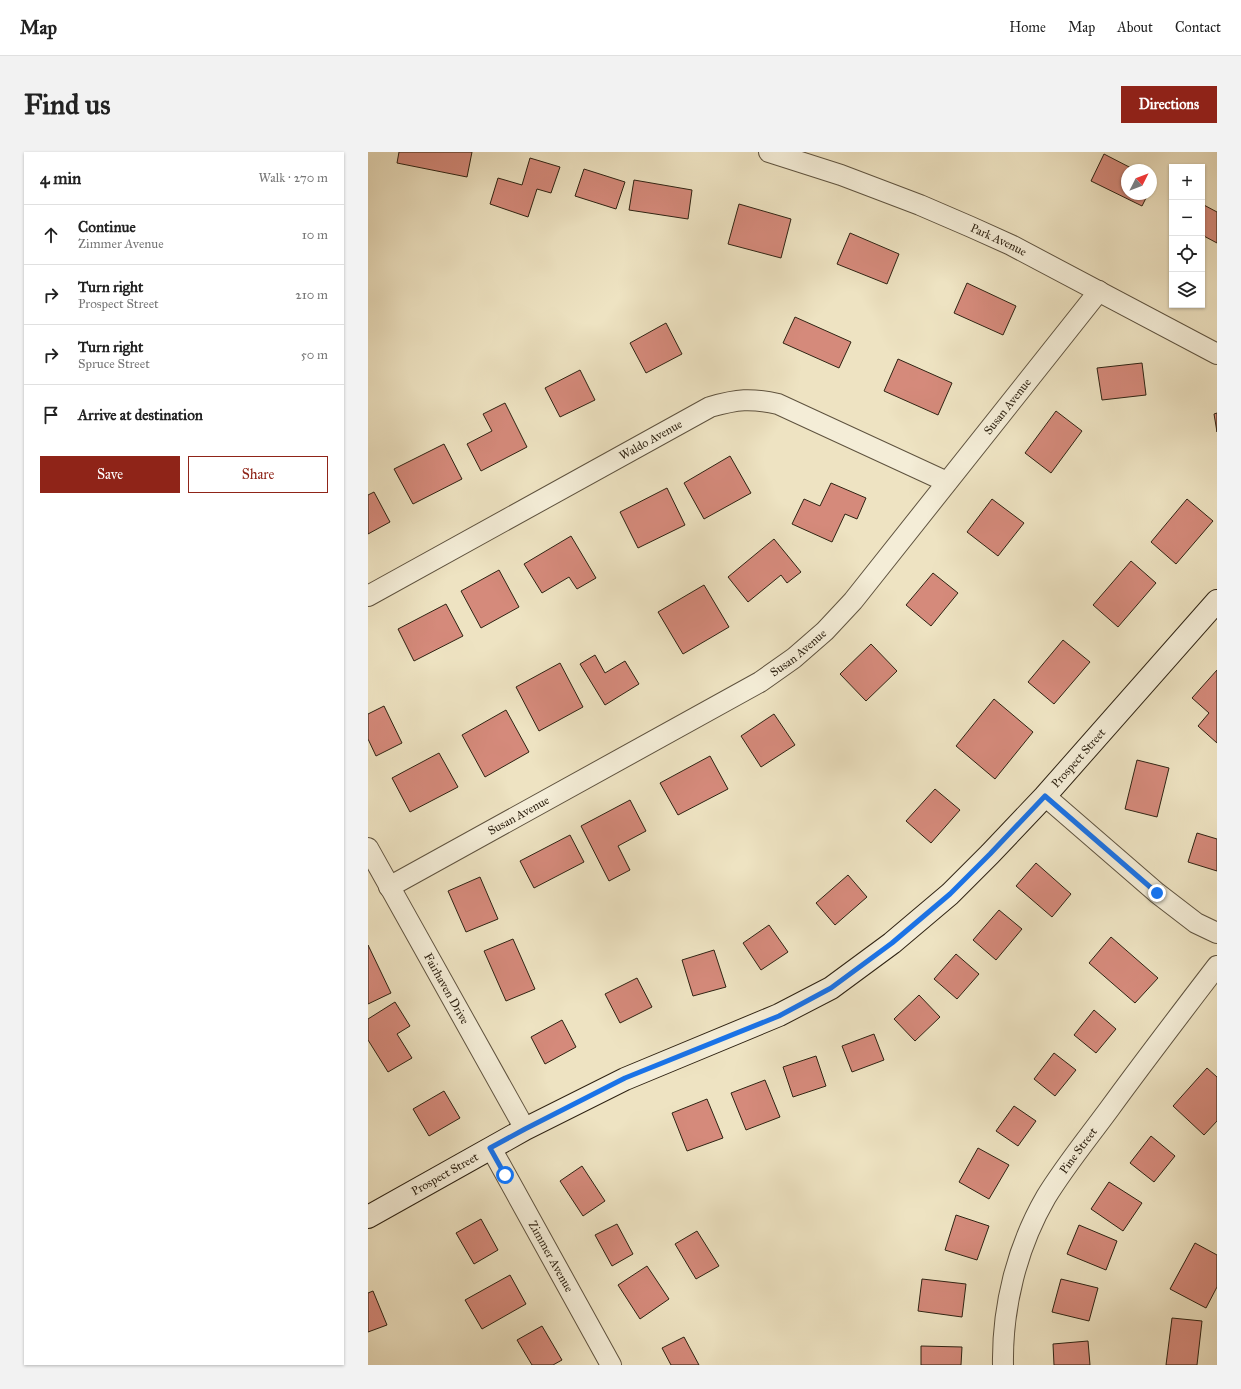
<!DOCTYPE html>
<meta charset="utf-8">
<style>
:root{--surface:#fff;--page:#f2f2f2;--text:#222;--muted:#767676;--line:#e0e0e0;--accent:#8f2418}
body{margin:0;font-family:"IM FELL Great Primer",serif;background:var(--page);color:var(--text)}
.controls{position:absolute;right:12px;top:12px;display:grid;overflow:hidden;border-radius:0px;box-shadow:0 1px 3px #0004}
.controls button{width:36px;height:36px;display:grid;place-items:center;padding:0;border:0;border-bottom:1px solid var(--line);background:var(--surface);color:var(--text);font:20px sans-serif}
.compass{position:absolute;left:753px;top:12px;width:36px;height:36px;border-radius:50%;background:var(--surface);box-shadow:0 1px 3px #0004;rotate:48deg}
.stop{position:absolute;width:12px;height:12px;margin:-9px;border:3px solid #1a73e8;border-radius:50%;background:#fff}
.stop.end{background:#1a73e8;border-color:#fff;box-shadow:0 1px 4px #0008}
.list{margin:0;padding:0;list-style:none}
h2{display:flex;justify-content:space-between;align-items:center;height:52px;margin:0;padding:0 16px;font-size:17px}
h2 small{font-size:13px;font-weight:400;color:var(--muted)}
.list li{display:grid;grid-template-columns:26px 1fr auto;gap:12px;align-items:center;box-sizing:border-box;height:60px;padding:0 16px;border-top:1px solid var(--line)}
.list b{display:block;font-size:15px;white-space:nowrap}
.list p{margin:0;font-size:13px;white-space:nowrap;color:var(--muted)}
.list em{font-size:13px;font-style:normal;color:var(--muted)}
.actions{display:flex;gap:8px;padding:12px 16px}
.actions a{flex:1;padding:9px 0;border:1px solid var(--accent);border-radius:0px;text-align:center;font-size:14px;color:var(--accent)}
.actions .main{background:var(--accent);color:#fff}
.icon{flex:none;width:22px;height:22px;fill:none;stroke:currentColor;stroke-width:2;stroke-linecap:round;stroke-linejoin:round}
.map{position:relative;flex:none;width:849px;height:1213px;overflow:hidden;border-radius:0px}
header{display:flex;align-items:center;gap:24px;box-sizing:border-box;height:56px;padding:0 20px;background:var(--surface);border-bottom:1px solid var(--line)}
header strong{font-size:19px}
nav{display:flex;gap:22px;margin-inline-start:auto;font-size:14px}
.intro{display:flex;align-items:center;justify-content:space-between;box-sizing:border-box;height:96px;padding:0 24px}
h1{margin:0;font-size:28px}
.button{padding:10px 18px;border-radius:0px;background:var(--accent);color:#fff;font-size:14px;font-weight:700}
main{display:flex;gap:24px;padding:0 24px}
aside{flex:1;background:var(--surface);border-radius:0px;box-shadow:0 1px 3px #0004}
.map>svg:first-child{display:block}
.building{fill:#d58a7b;stroke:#2f2313}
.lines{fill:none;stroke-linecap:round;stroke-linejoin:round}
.minor-casing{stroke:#5f533f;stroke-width:22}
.secondary-casing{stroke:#2f2313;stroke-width:24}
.minor{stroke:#f4edd7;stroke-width:20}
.secondary{stroke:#f4edd7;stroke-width:22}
.route{stroke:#1a73e8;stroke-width:5}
.labels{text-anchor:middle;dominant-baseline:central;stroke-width:4;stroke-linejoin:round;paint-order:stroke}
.street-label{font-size:12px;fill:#2f2313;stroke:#f4edd7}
</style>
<header>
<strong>Map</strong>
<nav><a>Home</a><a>Map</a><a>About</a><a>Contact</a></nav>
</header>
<div class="intro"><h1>Find us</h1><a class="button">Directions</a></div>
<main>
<aside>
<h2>4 min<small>Walk · 270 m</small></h2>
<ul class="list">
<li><svg class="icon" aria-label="ahead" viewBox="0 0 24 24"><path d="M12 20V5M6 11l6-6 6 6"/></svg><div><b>Continue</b><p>Zimmer Avenue</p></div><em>10 m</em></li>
<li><svg class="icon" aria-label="right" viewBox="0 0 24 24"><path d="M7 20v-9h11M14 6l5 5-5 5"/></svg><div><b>Turn right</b><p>Prospect Street</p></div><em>210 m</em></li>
<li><svg class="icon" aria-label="right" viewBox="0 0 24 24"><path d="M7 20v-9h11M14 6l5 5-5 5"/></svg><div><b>Turn right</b><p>Spruce Street</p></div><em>50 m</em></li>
<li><svg class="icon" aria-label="arrive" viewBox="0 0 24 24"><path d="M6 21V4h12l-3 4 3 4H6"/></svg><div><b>Arrive at destination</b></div></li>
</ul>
<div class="actions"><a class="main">Save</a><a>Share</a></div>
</aside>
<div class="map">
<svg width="849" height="1213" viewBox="0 0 849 1213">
<rect width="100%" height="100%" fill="#eee3c2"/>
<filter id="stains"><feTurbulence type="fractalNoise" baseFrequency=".005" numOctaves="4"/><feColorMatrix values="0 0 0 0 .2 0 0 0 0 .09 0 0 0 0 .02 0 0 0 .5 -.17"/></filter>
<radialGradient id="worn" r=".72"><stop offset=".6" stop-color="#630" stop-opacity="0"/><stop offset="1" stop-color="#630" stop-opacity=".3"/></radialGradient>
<g class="building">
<polygon points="31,0 104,0 99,25 29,11"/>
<polygon points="736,2 767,18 759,18 759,42 780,42 774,54 723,29"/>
<polygon points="162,6 192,15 183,41 169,37 160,65 122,52 130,26 154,33"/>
<polygon points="216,17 257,30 248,57 207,44"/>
<polygon points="266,28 324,38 320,67 261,58"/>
<polygon points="371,52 423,67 413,106 360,92"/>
<polygon points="834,52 849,60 849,91 834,83"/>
<polygon points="482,81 531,102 519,132 469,112"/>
<polygon points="599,131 648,154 635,183 586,161"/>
<polygon points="427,165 483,190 471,216 415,191"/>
<polygon points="298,171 314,202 278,221 262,191"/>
<polygon points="530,207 584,231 570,263 516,239"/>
<polygon points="774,211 778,243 734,248 729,216"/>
<polygon points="212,218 227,248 192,265 177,236"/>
<polygon points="137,251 159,295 113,319 99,292 124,279 115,262"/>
<polygon points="688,259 714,279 683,321 657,301"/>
<polygon points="849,261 849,280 846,262"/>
<polygon points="76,292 94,327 45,352 26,317"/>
<polygon points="362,304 383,341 336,367 316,331"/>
<polygon points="463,331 498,346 489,367 477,362 464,390 424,372 436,347 452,354"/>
<polygon points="299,336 317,373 270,396 252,360"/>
<polygon points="6,340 22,370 0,382 0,343"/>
<polygon points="624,347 656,371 630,404 599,380"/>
<polygon points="819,347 845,369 808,412 783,390"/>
<polygon points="203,384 228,426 209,437 201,425 174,441 156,412"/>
<polygon points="406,387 433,420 419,431 413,423 380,450 360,425"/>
<polygon points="763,409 788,431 750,475 725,453"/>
<polygon points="131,418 151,455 113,476 93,439"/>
<polygon points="565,421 590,441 563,474 538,453"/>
<polygon points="336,433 361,475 315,502 290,460"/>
<polygon points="78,452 95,484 46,509 30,477"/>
<polygon points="695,488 722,510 686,552 660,530"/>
<polygon points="503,492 529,519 498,549 472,522"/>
<polygon points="227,503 237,521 257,509 271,532 237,553 212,512"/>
<polygon points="192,511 215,555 171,579 148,535"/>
<polygon points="849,518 849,591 830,574 841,561 824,546"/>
<polygon points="626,547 665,580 627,627 588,594"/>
<polygon points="16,554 34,591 8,604 0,587 0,562"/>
<polygon points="138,558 161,600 117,625 94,583"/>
<polygon points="406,562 427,593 393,615 373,584"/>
<polygon points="71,601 90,635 42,660 24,626"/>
<polygon points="342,604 360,637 310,663 292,631"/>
<polygon points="769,608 801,616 789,665 757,657"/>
<polygon points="567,637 592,658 563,691 538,669"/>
<polygon points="262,648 278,679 250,694 262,718 241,729 213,674"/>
<polygon points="829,681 849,687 849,719 820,710"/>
<polygon points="202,683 216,710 166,736 152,709"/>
<polygon points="668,711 703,742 684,765 648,734"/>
<polygon points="480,723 499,745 467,773 448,751"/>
<polygon points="112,725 130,767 98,780 80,739"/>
<polygon points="631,758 654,777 628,808 605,788"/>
<polygon points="401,773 420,800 393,818 375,791"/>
<polygon points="743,785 790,826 767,851 721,811"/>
<polygon points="145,787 167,837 138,849 116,799"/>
<polygon points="0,793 23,841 0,852"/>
<polygon points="346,798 358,835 325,844 314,808"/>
<polygon points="588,802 611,822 589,847 566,827"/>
<polygon points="269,826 284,855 252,871 237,842"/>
<polygon points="551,843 572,865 547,889 526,867"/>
<polygon points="27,850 42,874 29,882 44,906 20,920 0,888 0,867"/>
<polygon points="726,858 748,877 728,901 706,883"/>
<polygon points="194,868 208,895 177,912 163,885"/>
<polygon points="506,882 516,908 484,920 474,894"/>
<polygon points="686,901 708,918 687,944 666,927"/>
<polygon points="448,904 458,934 425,945 415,915"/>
<polygon points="839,916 849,925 849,969 836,983 805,954"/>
<polygon points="397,928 412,965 378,978 363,941"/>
<polygon points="76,939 92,966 61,984 45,957"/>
<polygon points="339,947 355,986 319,999 304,961"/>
<polygon points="646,954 668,969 650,994 628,979"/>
<polygon points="783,984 807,1004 786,1030 762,1011"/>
<polygon points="610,996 641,1013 621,1047 591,1030"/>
<polygon points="214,1014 237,1049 215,1064 192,1029"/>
<polygon points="741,1030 774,1051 755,1079 723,1057"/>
<polygon points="588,1063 621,1074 609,1108 577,1098"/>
<polygon points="113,1067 130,1098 106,1112 88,1081"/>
<polygon points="249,1072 265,1102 244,1114 227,1083"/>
<polygon points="711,1073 749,1089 738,1118 699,1102"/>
<polygon points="329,1079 351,1114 328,1127 307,1092"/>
<polygon points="827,1091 849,1103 849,1135 838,1156 802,1137"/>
<polygon points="279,1114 301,1147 272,1167 250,1133"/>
<polygon points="142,1123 158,1152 114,1177 97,1148"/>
<polygon points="554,1127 598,1132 594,1165 550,1159"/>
<polygon points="693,1127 730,1136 721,1169 684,1160"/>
<polygon points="5,1139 19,1173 0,1180 0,1141"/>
<polygon points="804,1166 834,1169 829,1213 798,1213"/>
<polygon points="174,1174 194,1208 185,1213 164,1213 149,1188"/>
<polygon points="316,1185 331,1213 303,1213 294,1196"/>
<polygon points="720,1189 722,1213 686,1213 685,1192"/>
<polygon points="553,1194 594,1195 593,1213 553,1213"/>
</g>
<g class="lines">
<g class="minor-casing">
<g id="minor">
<path id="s1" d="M401,0L473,23L552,53L603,75L643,93L849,202"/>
<path id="s2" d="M0,444L342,255C370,247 382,246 410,252L579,330"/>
<polyline points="677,644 789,741 828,771 849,781"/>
<path id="s3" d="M0,696L157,977"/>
<path id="s4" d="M21,735L392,530L426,506L457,479L485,449L731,139"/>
<path id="s5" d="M123,996L243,1213"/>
<path id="s6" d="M635,1213C634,1155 649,1095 678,1045C697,1014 720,986 742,956C777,908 813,861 849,814"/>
</g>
</g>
<g class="secondary-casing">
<g id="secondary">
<path id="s7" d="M0,1065L157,977L257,927L411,863L463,836L524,791L582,742L622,702L677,644L849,449"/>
</g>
</g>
<use href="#minor" class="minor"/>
<use href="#secondary" class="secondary"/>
</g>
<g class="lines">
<polyline class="route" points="137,1023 122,996 157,977 257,926 411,864 463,836 524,791 582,742 622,702 677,644 789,741"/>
</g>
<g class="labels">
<g class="street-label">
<text stroke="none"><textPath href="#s1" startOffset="246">Park Avenue</textPath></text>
<text stroke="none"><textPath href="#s4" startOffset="796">Susan Avenue</textPath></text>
<text stroke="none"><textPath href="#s2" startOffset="323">Waldo Avenue</textPath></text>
<text stroke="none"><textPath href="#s4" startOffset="472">Susan Avenue</textPath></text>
<text stroke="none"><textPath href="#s7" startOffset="856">Prospect Street</textPath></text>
<text stroke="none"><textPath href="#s4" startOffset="148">Susan Avenue</textPath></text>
<text stroke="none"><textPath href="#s3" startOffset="161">Fairhaven Drive</textPath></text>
<text stroke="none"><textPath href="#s6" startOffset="232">Pine Street</textPath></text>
<text stroke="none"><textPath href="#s7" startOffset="88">Prospect Street</textPath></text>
<text stroke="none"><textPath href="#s5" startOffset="124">Zimmer Avenue</textPath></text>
</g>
</g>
<rect width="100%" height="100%" filter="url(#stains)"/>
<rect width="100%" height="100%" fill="url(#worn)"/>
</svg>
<div class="controls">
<button>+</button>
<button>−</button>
<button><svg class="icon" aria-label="locate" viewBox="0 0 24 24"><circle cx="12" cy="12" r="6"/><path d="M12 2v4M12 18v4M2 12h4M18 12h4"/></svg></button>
<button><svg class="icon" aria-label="layers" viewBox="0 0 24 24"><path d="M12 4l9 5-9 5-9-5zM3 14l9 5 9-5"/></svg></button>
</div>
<svg class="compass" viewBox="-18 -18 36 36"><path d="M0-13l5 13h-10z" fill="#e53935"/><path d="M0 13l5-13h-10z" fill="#767676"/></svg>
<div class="stop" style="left:137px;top:1023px"></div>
<div class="stop end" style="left:789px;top:741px"></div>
</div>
</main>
